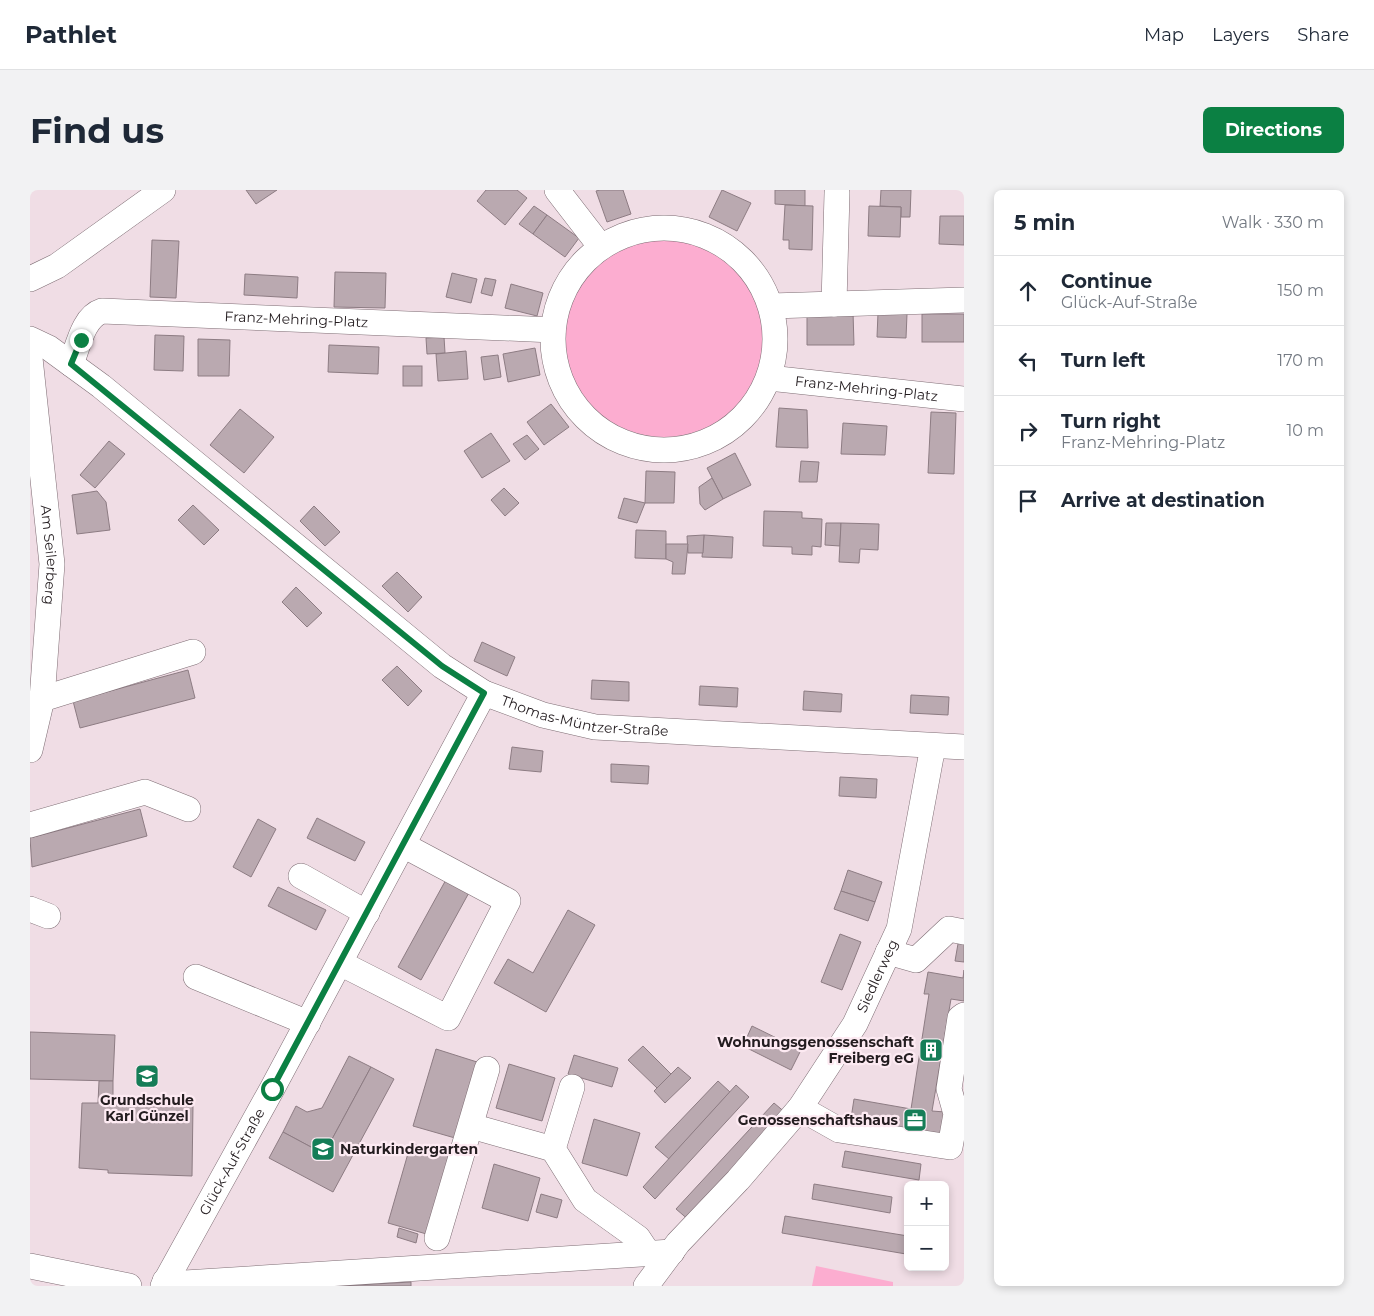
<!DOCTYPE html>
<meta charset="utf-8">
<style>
:root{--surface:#fff;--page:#f2f2f3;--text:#1f2937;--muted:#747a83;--line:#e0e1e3;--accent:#0b8043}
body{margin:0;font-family:Montserrat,sans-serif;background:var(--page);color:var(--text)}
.controls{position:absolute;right:15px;bottom:15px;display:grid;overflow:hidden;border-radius:8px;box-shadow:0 2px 8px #0003}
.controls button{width:45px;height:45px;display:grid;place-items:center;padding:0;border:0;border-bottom:1px solid var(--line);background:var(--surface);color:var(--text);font:25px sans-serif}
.stop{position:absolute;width:15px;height:15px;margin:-11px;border:4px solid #0b8043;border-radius:50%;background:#fff}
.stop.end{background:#0b8043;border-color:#fff;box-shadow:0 1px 5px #0008}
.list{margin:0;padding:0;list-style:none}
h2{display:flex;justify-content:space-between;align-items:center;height:65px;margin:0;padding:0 20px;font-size:21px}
h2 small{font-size:16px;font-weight:400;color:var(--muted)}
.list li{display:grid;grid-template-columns:32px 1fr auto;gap:15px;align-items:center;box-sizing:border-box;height:70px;padding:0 20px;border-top:1px solid var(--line)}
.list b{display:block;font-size:19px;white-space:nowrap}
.list p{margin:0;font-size:16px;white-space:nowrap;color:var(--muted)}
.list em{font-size:16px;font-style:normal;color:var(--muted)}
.icon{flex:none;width:28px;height:28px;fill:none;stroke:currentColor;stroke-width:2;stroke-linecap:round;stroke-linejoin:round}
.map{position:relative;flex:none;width:934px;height:1096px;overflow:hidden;border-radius:8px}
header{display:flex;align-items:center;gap:30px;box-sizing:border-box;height:70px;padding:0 25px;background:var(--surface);border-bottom:1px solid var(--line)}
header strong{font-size:24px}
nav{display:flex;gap:28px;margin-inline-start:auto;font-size:18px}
.intro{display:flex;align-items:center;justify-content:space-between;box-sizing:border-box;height:120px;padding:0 30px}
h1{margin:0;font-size:35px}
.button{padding:12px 22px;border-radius:8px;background:var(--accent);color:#fff;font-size:18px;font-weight:700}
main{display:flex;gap:30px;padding:0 30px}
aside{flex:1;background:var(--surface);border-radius:8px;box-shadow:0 2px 8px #0003}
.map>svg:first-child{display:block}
.green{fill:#fcadd0}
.building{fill:#baa9b0;stroke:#8d7c83}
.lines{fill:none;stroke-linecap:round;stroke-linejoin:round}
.minor-casing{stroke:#7f6e75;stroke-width:26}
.minor{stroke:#fff;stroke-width:25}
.route{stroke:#0b8043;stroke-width:6}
.labels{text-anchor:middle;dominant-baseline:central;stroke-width:4.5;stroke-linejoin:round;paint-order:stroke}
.street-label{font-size:14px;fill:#241d20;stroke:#fdeaf2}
.poi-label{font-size:14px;font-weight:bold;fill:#241d20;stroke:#fdeaf2;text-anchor:end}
</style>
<header>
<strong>Pathlet</strong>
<nav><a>Map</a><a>Layers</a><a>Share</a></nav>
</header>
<div class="intro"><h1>Find us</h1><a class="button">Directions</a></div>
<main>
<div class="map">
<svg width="934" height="1096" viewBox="0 0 934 1096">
<rect width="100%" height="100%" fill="#f0dde5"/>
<g class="green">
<circle cx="634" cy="146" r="101"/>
<polygon points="786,1076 863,1092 863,1096 782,1096"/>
</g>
<g class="building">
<polygon points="216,0 247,0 226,14"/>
<polygon points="456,0 487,0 497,8 475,35 447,11"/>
<polygon points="570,0 593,0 601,24 577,32 566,1"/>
<polygon points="692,0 721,13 707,41 679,27"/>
<polygon points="745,0 775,0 775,16 745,14"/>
<polygon points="851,0 881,0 880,27 871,27 871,17 850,16"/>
<polygon points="755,15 783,16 782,60 759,59 759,50 753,50"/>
<polygon points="504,16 517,25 503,44 489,34"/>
<polygon points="839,16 871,17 870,47 838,46"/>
<polygon points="517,25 549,48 535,67 503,44"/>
<polygon points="910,26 934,26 934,55 909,54"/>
<polygon points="122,50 149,51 146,108 120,107"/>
<polygon points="305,82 356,83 355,118 304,117"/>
<polygon points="422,83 447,89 441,113 416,107"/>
<polygon points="215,84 268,87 267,108 214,105"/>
<polygon points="455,88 466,90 462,106 451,103"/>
<polygon points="481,94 513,103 507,126 475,118"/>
<polygon points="777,122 823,122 824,155 777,155"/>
<polygon points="848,123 877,124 876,148 847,147"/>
<rect x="892" y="124" width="42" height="28"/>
<polygon points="125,145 154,146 153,181 124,180"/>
<polygon points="414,147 415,163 397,164 396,148"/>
<polygon points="168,149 200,150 199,186 168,186"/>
<polygon points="299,155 349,157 348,184 298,182"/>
<polygon points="505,158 510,185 478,192 473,164"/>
<polygon points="436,161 438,189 408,191 406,164"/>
<polygon points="468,165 471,187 454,190 451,167"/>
<rect x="373" y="176" width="19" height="20"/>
<polygon points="521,214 539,237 514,255 497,232"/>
<polygon points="749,218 777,220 778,258 746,257"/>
<polygon points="210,219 244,247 214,283 180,255"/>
<polygon points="901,222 926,223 924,284 898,283"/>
<polygon points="813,233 857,236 855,265 811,264"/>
<polygon points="461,243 480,271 452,288 434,261"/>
<polygon points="497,245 509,259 495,270 483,254"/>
<polygon points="79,251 95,264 65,298 50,285"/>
<polygon points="705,263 721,295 693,309 677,278"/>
<polygon points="771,271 789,272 787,292 769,292"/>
<polygon points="616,281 645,282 644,313 615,313"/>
<polygon points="682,288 693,309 675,320 670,314 669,297"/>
<polygon points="474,298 489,313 475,326 461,310"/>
<polygon points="67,301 76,312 80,340 47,344 42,305"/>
<polygon points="594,308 615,313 607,333 588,328"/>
<polygon points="163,315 189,340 174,355 148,330"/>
<polygon points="284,316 310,342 295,356 270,331"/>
<polygon points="734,321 772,322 772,328 792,329 791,357 782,356 782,365 762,364 762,357 733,356"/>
<polygon points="796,333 811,333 810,356 795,355"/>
<polygon points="811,333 849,334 848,360 830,359 829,373 809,372"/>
<polygon points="606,340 636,341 636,369 605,368"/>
<polygon points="674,345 703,347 702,368 672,367"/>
<polygon points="674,345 673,363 658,363 657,346"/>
<polygon points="636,354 658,354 655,384 642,384 643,372 636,369"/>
<polygon points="367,382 392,407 378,422 352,396"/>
<polygon points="266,397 292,423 277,437 252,412"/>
<polygon points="452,452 485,467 477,486 444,471"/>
<polygon points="367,476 392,501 378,516 352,490"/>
<polygon points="158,480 165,508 50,538 43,511"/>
<polygon points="562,490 599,492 599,511 561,509"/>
<polygon points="670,496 708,498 707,517 669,515"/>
<polygon points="774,501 812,504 811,522 773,520"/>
<polygon points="881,505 919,507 918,525 880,523"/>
<polygon points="482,557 513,561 511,582 479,579"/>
<polygon points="581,574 619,576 618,594 581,592"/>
<polygon points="810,587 847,589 846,608 809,606"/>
<polygon points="110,619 117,646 2,677 0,648"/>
<polygon points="287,628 335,652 325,671 277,648"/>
<polygon points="228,629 246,639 221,687 203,677"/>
<polygon points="818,680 852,692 845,712 811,701"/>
<polygon points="418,686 441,699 391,790 368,777"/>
<polygon points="248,697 296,720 286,740 238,716"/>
<polygon points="811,701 845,712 838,731 804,719"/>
<polygon points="538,720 565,735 516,822 464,793 478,769 503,783"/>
<polygon points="810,744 831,752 812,800 791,792"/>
<polygon points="929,748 934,749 934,772 925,771"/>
<polygon points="934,780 934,811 921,809 902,921 915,922 912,949 820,935 824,909 881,919 899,804 894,804 898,782 933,788"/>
<polygon points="722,836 771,860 761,880 713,856"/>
<polygon points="0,842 85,845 83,891 0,889"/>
<polygon points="613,856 641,884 627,898 598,870"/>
<polygon points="406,859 447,872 425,948 383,936"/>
<polygon points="544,865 588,878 582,897 538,884"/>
<polygon points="319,866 341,877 294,964 253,942 266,916 277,922 292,918"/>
<polygon points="479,874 525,888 512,931 466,918"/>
<polygon points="341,877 364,889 303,1002 239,968 253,942 294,964"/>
<polygon points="648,877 661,888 635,913 624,901"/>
<polygon points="69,891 83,891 83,913 163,915 162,986 78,983 78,980 49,978 52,913 68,913"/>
<polygon points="688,891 700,902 639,969 625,957"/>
<polygon points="706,895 719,907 625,1009 613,997"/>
<polygon points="744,913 757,924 660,1031 646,1019"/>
<polygon points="564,929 610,943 597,986 552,973"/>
<polygon points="381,953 423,965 400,1045 358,1033"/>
<polygon points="815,961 891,974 889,990 812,977"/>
<polygon points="464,974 510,988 498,1031 452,1018"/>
<polygon points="784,994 862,1007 860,1023 782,1009"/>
<polygon points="511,1004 532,1010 527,1028 506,1022"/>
<polygon points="755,1026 878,1046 876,1064 752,1043"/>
<polygon points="369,1038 388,1044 386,1053 367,1047"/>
<polygon points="381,1092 381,1096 309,1096"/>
</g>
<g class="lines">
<g class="minor-casing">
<g id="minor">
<polyline points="527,0 571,57"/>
<circle cx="634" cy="149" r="111"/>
<polyline points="0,89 27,76 133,0"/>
<polyline points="804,114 807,3"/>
<polyline points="741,116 934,110"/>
<path id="s1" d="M0,149L19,158L71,196L412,476L454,503L513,525L565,537L934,557"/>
<path id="s2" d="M0,168L22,374L12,509L0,560"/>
<path id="s3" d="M41,174C48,157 53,127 72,121L523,140"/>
<path id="s4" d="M739,188L934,209"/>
<polyline points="12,509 163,462"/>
<polyline points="0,635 115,602 158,619"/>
<polyline points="271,686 337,723"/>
<polyline points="0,719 18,726"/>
<polyline points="858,762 886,770 919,739 934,742"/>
<polyline points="310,773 418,828 478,711 373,655"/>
<polyline points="166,787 278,833"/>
<polyline points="542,897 523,959 555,1010 608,1048 618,1063"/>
<polyline points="770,918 809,940 920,957 926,924 919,899 930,828 934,825"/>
<polyline points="441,936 523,959"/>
<polyline points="407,1048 457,879"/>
<polyline points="0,1076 99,1096"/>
<polyline points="135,1091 155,1093 642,1062"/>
<path id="s5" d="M133,1096L242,899L454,503"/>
<path id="s6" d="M616,1096L648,1053L708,990L770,918L825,834L869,739L903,556"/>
</g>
</g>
<use href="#minor" class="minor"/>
</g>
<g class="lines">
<polyline class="route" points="51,150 41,174 412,476 454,503 242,899"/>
</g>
<defs>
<g id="building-square" transform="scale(1.25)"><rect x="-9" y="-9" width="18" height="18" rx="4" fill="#157d57" stroke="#fdeaf2"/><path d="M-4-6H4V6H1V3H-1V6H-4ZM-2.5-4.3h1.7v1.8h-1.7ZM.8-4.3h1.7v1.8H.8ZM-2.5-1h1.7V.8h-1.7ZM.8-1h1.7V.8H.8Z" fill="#fff"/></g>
<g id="school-square" transform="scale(1.25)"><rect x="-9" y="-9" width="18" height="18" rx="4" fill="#157d57" stroke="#fdeaf2"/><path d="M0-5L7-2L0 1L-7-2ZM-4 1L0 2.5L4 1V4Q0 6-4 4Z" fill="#fff"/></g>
<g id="office-square" transform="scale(1.25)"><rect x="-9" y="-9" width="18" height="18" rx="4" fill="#157d57" stroke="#fdeaf2"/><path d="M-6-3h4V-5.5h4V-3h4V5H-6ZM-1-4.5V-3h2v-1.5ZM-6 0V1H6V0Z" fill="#fff"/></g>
</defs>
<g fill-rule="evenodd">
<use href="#building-square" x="901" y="860"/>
<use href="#school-square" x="117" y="886"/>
<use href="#office-square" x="885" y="930"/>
<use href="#school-square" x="293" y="959"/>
</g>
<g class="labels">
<g class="street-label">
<text stroke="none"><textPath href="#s3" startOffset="258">Franz-Mehring-Platz</textPath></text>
<text stroke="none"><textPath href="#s4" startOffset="98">Franz-Mehring-Platz</textPath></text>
<text stroke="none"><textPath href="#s2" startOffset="198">Am Seilerberg</textPath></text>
<text stroke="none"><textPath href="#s1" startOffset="681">Thomas-Müntzer-Straße</textPath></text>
<text stroke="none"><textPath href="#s6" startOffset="389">Siedlerweg</textPath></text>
<text stroke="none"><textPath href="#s5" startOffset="142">Glück-Auf-Straße</textPath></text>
</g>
<g class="poi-label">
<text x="884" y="852">Wohnungsgenossenschaft<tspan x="884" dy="16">Freiberg eG</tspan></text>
<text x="117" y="910" text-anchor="middle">Grundschule<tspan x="117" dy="16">Karl Günzel</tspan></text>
<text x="868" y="930">Genossenschaftshaus</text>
<text x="310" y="959" text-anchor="start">Naturkindergarten</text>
</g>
</g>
</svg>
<div class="controls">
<button>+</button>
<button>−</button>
</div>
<div class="stop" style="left:242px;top:899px"></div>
<div class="stop end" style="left:51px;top:150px"></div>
</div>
<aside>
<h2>5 min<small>Walk · 330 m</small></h2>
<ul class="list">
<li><svg class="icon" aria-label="ahead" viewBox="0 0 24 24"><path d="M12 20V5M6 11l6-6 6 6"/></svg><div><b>Continue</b><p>Glück-Auf-Straße</p></div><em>150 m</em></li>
<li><svg class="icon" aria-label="left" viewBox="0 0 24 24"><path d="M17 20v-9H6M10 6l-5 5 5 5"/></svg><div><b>Turn left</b></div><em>170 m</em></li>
<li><svg class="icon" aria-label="right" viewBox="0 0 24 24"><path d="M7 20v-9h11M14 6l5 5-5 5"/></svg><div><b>Turn right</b><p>Franz-Mehring-Platz</p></div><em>10 m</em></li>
<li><svg class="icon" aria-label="arrive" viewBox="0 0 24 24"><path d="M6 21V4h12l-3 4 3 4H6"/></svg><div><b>Arrive at destination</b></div></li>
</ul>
</aside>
</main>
